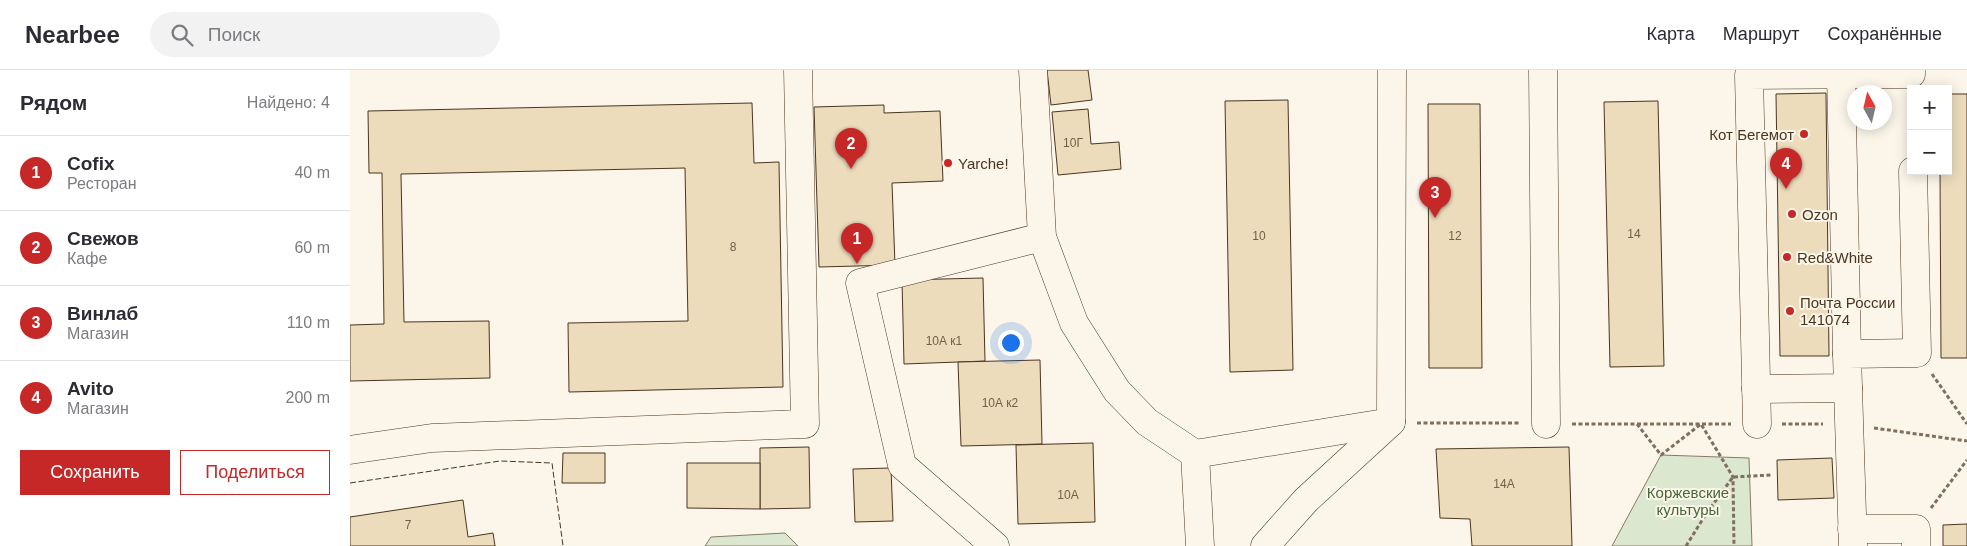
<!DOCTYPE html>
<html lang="ru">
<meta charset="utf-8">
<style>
:root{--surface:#fff;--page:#f2f2f3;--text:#2b2b33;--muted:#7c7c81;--line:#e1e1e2;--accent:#c62828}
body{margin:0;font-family:Arial,sans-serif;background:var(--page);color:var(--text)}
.controls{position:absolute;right:15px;top:15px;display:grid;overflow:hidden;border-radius:0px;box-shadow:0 2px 12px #0003}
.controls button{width:45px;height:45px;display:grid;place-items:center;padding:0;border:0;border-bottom:1px solid var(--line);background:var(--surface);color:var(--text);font:25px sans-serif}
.compass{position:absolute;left:1497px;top:15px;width:45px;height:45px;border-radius:50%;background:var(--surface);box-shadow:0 2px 12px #0003;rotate:352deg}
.you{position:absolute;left:660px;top:272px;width:18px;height:18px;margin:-12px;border:4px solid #fff;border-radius:50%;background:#1a73e8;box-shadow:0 0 0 8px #1a73e833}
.badge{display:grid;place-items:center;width:32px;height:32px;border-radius:50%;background:var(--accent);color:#fff;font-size:16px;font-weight:700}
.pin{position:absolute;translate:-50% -41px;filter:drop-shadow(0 1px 2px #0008)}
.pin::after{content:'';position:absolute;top:26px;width:18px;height:15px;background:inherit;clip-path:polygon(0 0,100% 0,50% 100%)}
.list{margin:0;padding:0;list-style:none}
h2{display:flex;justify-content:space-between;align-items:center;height:65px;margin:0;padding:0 20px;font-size:21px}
h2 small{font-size:16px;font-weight:400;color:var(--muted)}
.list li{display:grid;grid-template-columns:32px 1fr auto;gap:15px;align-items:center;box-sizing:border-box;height:75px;padding:0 20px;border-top:1px solid var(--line)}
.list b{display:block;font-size:19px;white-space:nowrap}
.list p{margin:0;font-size:16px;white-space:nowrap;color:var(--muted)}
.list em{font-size:16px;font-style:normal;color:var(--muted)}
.actions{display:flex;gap:10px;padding:15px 20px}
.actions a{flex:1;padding:11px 0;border:1px solid var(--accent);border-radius:0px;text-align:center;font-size:18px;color:var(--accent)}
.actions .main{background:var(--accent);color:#fff}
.icon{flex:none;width:28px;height:28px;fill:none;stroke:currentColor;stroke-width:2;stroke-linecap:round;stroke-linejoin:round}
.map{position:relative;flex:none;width:1617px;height:476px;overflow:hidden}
header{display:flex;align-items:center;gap:30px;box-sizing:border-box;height:70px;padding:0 25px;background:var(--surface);border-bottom:1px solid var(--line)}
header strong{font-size:24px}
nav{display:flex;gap:28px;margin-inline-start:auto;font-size:18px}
.search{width:350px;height:45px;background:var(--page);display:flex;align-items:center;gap:12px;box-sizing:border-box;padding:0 18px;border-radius:28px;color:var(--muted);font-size:19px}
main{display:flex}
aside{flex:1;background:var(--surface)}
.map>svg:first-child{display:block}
.green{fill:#dce7d0;stroke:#887966}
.building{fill:#ecdcbc;stroke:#4a3520}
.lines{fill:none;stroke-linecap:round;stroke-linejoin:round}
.minor-casing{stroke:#4a3520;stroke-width:29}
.path{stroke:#7f6f5c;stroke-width:3;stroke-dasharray:4 2.5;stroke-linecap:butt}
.minor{stroke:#fbf6e9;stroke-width:28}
.fence{stroke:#4a3520;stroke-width:1;stroke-dasharray:6 2.5;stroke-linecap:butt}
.poi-dot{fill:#c62828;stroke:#fbf6e9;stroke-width:2}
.labels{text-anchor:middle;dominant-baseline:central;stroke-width:4;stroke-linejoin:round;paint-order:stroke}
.number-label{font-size:12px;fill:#725f47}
.poi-label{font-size:15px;fill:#4a3520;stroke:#fbf6e9;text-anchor:start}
.park-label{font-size:15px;fill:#436837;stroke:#fbf6e9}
</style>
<header>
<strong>Nearbee</strong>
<div class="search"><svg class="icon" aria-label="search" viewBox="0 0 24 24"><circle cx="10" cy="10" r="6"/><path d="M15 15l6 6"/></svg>Поиск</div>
<nav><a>Карта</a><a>Маршрут</a><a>Сохранённые</a></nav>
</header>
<main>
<aside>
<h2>Рядом<small>Найдено: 4</small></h2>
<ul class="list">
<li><span class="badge">1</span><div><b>Cofix</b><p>Ресторан</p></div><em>40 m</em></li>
<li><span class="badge">2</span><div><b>Свежов</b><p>Кафе</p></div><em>60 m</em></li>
<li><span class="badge">3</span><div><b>Винлаб</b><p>Магазин</p></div><em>110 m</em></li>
<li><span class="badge">4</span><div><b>Avito</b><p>Магазин</p></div><em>200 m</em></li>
</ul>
<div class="actions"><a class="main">Сохранить</a><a>Поделиться</a></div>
</aside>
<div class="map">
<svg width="1617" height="476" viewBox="0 0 1617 476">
<rect width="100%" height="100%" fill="#fbf6e9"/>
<g class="green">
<polygon points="1311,385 1399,388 1402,476 1262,476"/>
<polygon points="435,463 448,476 355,476 361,467"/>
</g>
<g class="building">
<polygon points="697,0 738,0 742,30 701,35"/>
<polygon points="1476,23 1479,286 1430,286 1426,24"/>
<polygon points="1598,24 1617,24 1617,288 1591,288 1590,101 1598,101"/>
<polygon points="938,30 943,300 880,302 875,31"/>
<polygon points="1308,31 1314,296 1260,297 1254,32"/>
<polygon points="402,33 404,93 429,92 433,317 219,322 218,253 338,251 335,98 51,104 54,252 139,251 140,308 0,311 0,255 34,254 32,103 19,103 18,41"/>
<polygon points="1078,34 1130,34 1132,298 1079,298"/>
<polygon points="534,35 534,43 590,41 593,111 542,113 545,195 469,197 464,37"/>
<polygon points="738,39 741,74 769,72 771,99 708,105 702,42"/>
<polygon points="633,208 635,291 554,294 552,210"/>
<polygon points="690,290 692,374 611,376 608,292"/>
<polygon points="743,373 745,452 668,454 666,375"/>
<polygon points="459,377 460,438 410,439 410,378"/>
<polygon points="1219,377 1222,476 1122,476 1120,449 1090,448 1086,379"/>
<polygon points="213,383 255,383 255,413 212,413"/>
<polygon points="1482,388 1484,428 1428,430 1427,390"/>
<polygon points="337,393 410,393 410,439 337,438"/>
<polygon points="541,398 543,451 505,452 503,399"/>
<polygon points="113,430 118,467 143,463 145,476 0,476 0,447"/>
<polygon points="1617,454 1617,476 1593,476 1593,455"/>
</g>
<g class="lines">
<g class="minor-casing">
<g id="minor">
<polyline points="683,0 692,167 724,253 767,321 797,352 845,384 850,476"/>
<polyline points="1193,0 1196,354"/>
<polyline points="1491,4 1497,284"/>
<polyline points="1498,318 1503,476"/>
<polyline points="1406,319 1498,318 1497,284 1567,283 1563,101"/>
<polyline points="1407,354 1399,5 1561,4 1561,0"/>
<polyline points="0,380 82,368 455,354 448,0"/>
<polyline points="845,384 1041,352"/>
<polyline points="1502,459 1566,459 1566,476"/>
<polyline points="645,476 552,395 510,213 692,167"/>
<polyline points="915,476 956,430 1041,352 1042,0"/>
</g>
</g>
<g class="path">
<polyline points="1582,304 1617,354"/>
<polyline points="1067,353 1171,353"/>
<polyline points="1222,354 1381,354"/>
<polyline points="1287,354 1311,385 1351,354 1383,407 1384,476"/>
<polyline points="1432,354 1473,354"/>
<polyline points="1524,358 1617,371"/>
<polyline points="1581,438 1617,390"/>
<polyline points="1336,476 1356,444 1383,407 1422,405"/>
</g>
<use href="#minor" class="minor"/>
<polyline class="fence" points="0,413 150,391 202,393 213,476"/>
</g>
<g class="poi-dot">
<circle cx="1454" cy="64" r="5"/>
<circle cx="598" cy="93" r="5"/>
<circle cx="1442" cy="144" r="5"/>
<circle cx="1437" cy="187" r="5"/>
<circle cx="1440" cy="241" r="5"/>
</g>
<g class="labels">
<g class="number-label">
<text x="723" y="73">10Г</text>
<text x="1284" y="164">14</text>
<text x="909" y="166">10</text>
<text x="1105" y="166">12</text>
<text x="383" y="177">8</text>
<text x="594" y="271">10А к1</text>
<text x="650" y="333">10А к2</text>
<text x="1154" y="414">14А</text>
<text x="718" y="425">10А</text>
<text x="58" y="455">7</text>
</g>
<g class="poi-label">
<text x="1444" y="64" text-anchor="end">Кот Бегемот</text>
<text x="608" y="93">Yarche!</text>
<text x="1452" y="144">Ozon</text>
<text x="1447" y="187">Red&amp;White</text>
<text x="1450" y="232">Почта России<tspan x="1450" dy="17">141074</tspan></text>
</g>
<g class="park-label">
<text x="1338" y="422">Коржевские<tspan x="1338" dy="17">культуры</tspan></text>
</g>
</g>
</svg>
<div class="controls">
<button>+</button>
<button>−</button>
</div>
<svg class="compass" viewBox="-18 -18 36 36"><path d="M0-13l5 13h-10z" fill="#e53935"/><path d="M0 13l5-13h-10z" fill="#7c7c81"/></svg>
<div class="you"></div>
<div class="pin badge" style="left:507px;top:194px">1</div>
<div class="pin badge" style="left:501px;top:99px">2</div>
<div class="pin badge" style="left:1085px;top:148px">3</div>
<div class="pin badge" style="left:1436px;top:119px">4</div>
</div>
</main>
